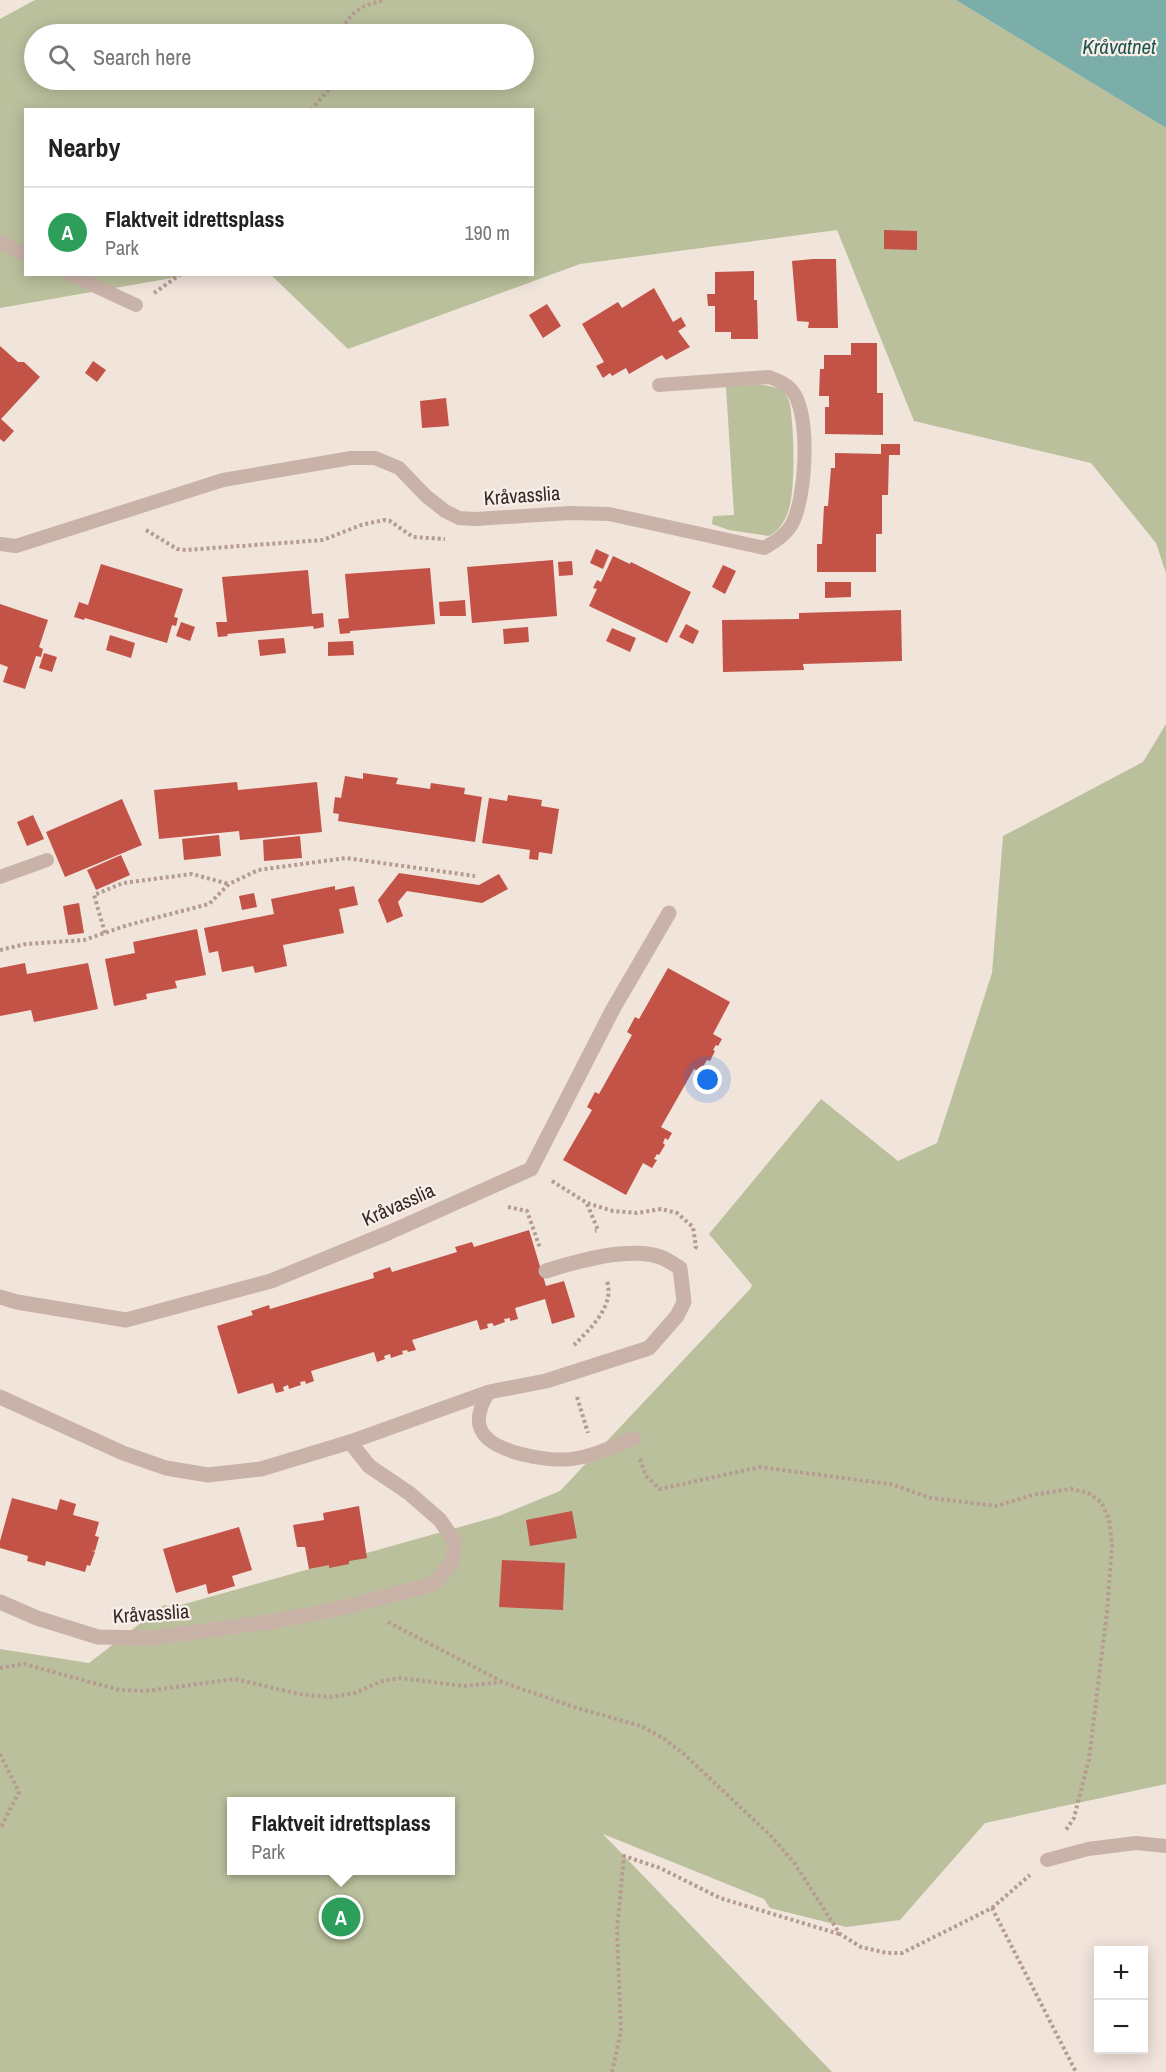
<!DOCTYPE html>
<meta charset="utf-8">
<style>
:root{--surface:#fff;--page:#f2f2f2;--text:#222;--muted:#767676;--line:#e0e0e0;--accent:#1e5751}
body{margin:0;font-family:"Archivo Narrow",sans-serif;background:var(--page);color:var(--text)}
.controls{position:absolute;right:18px;bottom:18px;display:grid;overflow:hidden;border-radius:0px;box-shadow:0 3px 15px #0003}
.controls button{width:54px;height:54px;display:grid;place-items:center;padding:0;border:0;border-bottom:2px solid var(--line);background:var(--surface);color:var(--text);font:30px sans-serif}
.you{position:absolute;left:708px;top:1080px;width:21px;height:21px;margin:-15px;border:4px solid #fff;border-radius:50%;background:#1a73e8;box-shadow:0 0 0 9px #1a73e833}
.badge{display:grid;place-items:center;width:39px;height:39px;border-radius:50%;background:var(--accent);color:#fff;font-size:20px;font-weight:700}
.pin{position:absolute;translate:-50% -50%;border:3px solid #fff;box-shadow:0 2px 6px #0006}
.popup{position:absolute;left:227px;top:1797px;width:228px;height:78px;box-sizing:border-box;display:grid;place-content:center;border-radius:0px;background:var(--surface);filter:drop-shadow(0 2px 4px #0005);font-size:20px;white-space:nowrap;color:var(--muted)}
.popup b{font-size:22px;color:var(--text)}
.popup::after{content:'';position:absolute;left:50%;top:100%;margin-left:-12px;border:12px solid transparent;border-top-color:var(--surface)}
.list{margin:0;padding:0;list-style:none}
h2{display:flex;justify-content:space-between;align-items:center;height:78px;margin:0;padding:0 24px;font-size:26px}
h2 small{font-size:20px;font-weight:400;color:var(--muted)}
.list li{display:grid;grid-template-columns:39px 1fr auto;gap:18px;align-items:center;box-sizing:border-box;height:90px;padding:0 24px;border-top:2px solid var(--line)}
.list b{display:block;font-size:22px;white-space:nowrap}
.list p{margin:0;font-size:20px;white-space:nowrap;color:var(--muted)}
.list em{font-size:20px;font-style:normal;color:var(--muted)}
.icon{flex:none;width:33px;height:33px;fill:none;stroke:currentColor;stroke-width:2;stroke-linecap:round;stroke-linejoin:round}
.map{position:relative;flex:none;width:1166px;height:2072px;overflow:hidden}
.search{position:absolute;background:var(--surface);box-shadow:0 3px 15px #0003;left:24px;top:24px;width:510px;height:66px;display:flex;align-items:center;gap:15px;box-sizing:border-box;padding:0 21px;border-radius:33px;color:var(--muted);font-size:22px}
.panel{position:absolute;background:var(--surface);box-shadow:0 3px 15px #0003;left:24px;top:108px;width:510px;height:168px;border-radius:0px}
.map>svg:first-child{display:block}
.green{fill:#bac09c;fill-rule:evenodd}
.water{fill:#7baea8}
.building{fill:#c35247}
.lines{fill:none;stroke-linecap:round;stroke-linejoin:round}
.path{stroke:#b59b92;stroke-width:4;stroke-dasharray:3 3;stroke-linecap:butt}
.lane{stroke:#c9b2a8;stroke-width:14}
.street{stroke:#c9b2a8;stroke-width:15}
.labels{text-anchor:middle;dominant-baseline:central;stroke-width:4.5;stroke-linejoin:round;paint-order:stroke}
.street-label{font-size:20px;fill:#362a28;stroke:#f9eee8}
.water-label{font-size:21px;font-style:italic;fill:#1e5751;stroke:#f9eee8}
</style>
<div class="map">
<svg width="1166" height="2072" viewBox="0 0 1166 2072">
<rect width="100%" height="100%" fill="#f1e4db"/>
<g class="green">
<path d="M35,0H956L1166,128V573L1156,543L1091,463L914,421L837,230L580,264L348,349L271,275L532,274V110H26V274L189,275L0,308V19ZM34,34H524V80H34Z"/>
<path d="M742,385H764L782,389C786,394 789,399 790,405C794,429 796,490 788,512C784,523 779,530 769,536L729,530L712,524L713,516L734,515L726,387Z"/>
<path d="M1166,724V1784L985,1823L900,1920L846,1927L770,1908L764,1899L603,1834L832,2072H0V1649L89,1663L164,1605L174,1607L499,1516L560,1491L751,1288L752,1285L709,1234L821,1099L898,1161L937,1143L992,973L1003,836L1143,762ZM232,1802H451V1870H232Z"/>
</g>
<polygon class="water" points="956,0 1166,0 1166,128"/>
<g class="building">
<polygon points="884,230 917,231 917,250 884,249"/>
<polygon points="813,259 836,259 838,328 808,328 809,322 797,321 792,261"/>
<polygon points="754,271 754,300 757,300 758,339 731,339 731,332 715,332 715,306 708,306 707,294 715,294 715,272"/>
<polygon points="654,288 673,322 681,317 686,326 678,331 690,347 666,360 662,355 629,374 626,368 612,376 610,373 603,378 596,366 604,362 582,324 618,302 622,308"/>
<polygon points="547,304 561,326 543,338 529,315"/>
<polygon points="851,343 877,343 877,393 883,393 883,435 825,434 825,407 829,407 829,396 819,396 820,369 824,369 824,355 851,355"/>
<polygon points="0,346 18,362 24,362 40,377 1,419 14,431 4,442 0,439"/>
<polygon points="93,361 106,370 97,382 85,373"/>
<polygon points="446,398 449,426 422,428 420,401"/>
<polygon points="881,444 900,444 900,455 889,455 888,495 882,495 882,534 876,534 876,572 817,572 817,544 822,544 824,506 828,506 831,468 835,468 835,453 881,454"/>
<polygon points="596,549 609,555 603,569 590,563"/>
<polygon points="613,556 630,564 631,562 691,592 667,643 589,606 597,589 593,588 597,580 601,582"/>
<polygon points="553,560 557,616 472,623 467,567"/>
<polygon points="572,561 573,575 559,576 558,562"/>
<polygon points="101,564 183,589 174,617 178,618 176,626 172,625 167,643 85,618 84,620 74,617 79,602 88,605"/>
<polygon points="723,565 736,571 725,594 712,587"/>
<polygon points="430,568 435,624 350,631 350,633 340,634 338,619 349,618 345,574"/>
<polygon points="308,570 312,614 323,613 324,627 314,629 313,626 227,634 228,636 218,637 216,622 227,622 222,577"/>
<polygon points="825,582 851,582 851,597 825,598"/>
<polygon points="465,600 466,616 440,616 439,602"/>
<polygon points="0,604 48,620 39,647 43,649 41,657 36,656 25,689 3,682 8,667 0,664"/>
<polygon points="901,610 902,661 803,664 804,670 723,672 722,620 799,619 799,613"/>
<polygon points="181,622 195,627 190,641 176,636"/>
<polygon points="686,624 699,631 693,644 679,637"/>
<polygon points="528,627 529,642 504,644 503,629"/>
<polygon points="612,628 636,638 630,652 606,641"/>
<polygon points="110,635 135,643 131,658 106,650"/>
<polygon points="284,638 286,653 260,656 258,640"/>
<polygon points="353,641 354,655 328,656 328,642"/>
<polygon points="44,653 57,657 52,672 39,668"/>
<polygon points="363,773 398,778 396,784 430,789 431,783 465,788 464,794 482,797 475,842 338,821 339,814 333,813 335,797 341,798 345,776 363,779"/>
<polygon points="237,782 238,790 317,782 322,832 240,840 239,831 159,839 154,790"/>
<polygon points="508,795 542,800 541,806 559,809 552,854 539,852 538,860 529,859 530,850 482,843 489,798 507,801"/>
<polygon points="122,799 142,845 65,877 46,832"/>
<polygon points="33,815 44,839 27,846 17,822"/>
<polygon points="219,835 221,856 184,860 182,839"/>
<polygon points="300,836 302,858 264,861 263,840"/>
<polygon points="121,855 130,875 96,890 87,870"/>
<polygon points="399,873 479,885 499,874 508,889 482,903 407,891 398,902 403,916 387,923 378,900"/>
<polygon points="335,886 335,890 354,886 358,905 339,909 344,933 283,945 287,966 255,973 253,966 222,972 218,951 209,953 204,928 274,914 271,899"/>
<polygon points="254,893 257,907 242,910 239,896"/>
<polygon points="79,903 84,933 68,935 63,906"/>
<polygon points="197,929 206,975 175,981 177,988 146,994 147,999 114,1006 105,959 135,953 133,942"/>
<polygon points="25,963 27,974 88,963 98,1009 34,1022 31,1010 0,1016 0,968"/>
<polygon points="668,968 730,1002 713,1034 722,1039 718,1046 716,1045 713,1050 715,1051 710,1061 707,1060 704,1065 707,1067 703,1074 694,1069 661,1127 672,1133 668,1140 665,1138 663,1143 665,1145 659,1155 657,1154 654,1159 657,1160 652,1168 643,1163 626,1195 563,1160 592,1110 587,1107 595,1092 599,1094 632,1035 627,1032 635,1017 639,1019"/>
<polygon points="529,1230 546,1286 564,1281 575,1317 552,1324 545,1299 515,1308 518,1319 510,1321 510,1318 504,1319 505,1322 494,1326 492,1323 487,1324 488,1328 480,1330 477,1320 412,1340 416,1350 408,1352 407,1350 402,1351 403,1354 391,1358 390,1354 384,1356 385,1359 377,1362 374,1352 311,1371 314,1381 306,1384 305,1381 300,1382 301,1385 289,1389 288,1385 283,1387 284,1391 276,1393 273,1383 238,1394 217,1326 253,1315 251,1311 269,1305 270,1309 374,1278 373,1273 390,1267 392,1272 457,1252 455,1247 472,1242 474,1247"/>
<polygon points="12,1498 57,1510 60,1499 76,1504 73,1515 99,1522 95,1536 99,1537 95,1551 91,1550 95,1552 90,1566 87,1565 85,1572 46,1561 45,1566 27,1561 28,1556 0,1548 0,1541"/>
<polygon points="359,1506 367,1558 349,1561 349,1564 329,1568 329,1565 309,1569 305,1547 297,1547 293,1525 324,1520 323,1513"/>
<polygon points="572,1511 577,1538 530,1546 526,1520"/>
<polygon points="239,1527 252,1570 232,1576 235,1586 208,1594 206,1584 176,1593 163,1549"/>
<polygon points="502,1560 565,1563 563,1610 499,1607"/>
</g>
<g class="lines">
<g class="path">
<path d="M343,34L341,30C354,9 361,6 384,0"/>
<polyline points="311,110 331,87 334,80"/>
<polyline points="154,293 181,274"/>
<polyline points="146,530 177,549 186,550 323,540 361,525 384,520 390,521 413,537 445,539"/>
<polyline points="105,933 94,895 123,883 192,874 229,884"/>
<polyline points="0,950 26,944 84,940 128,925 209,904 229,884 258,870 346,858 475,876"/>
<polyline points="552,1181 587,1203 613,1211 637,1213 661,1209 677,1213 693,1227 696,1247 694,1250"/>
<polyline points="587,1204 598,1230 595,1231"/>
<polyline points="508,1207 527,1211 540,1248"/>
<path d="M574,1345C590,1329 615,1306 607,1281"/>
<polyline points="577,1397 588,1433"/>
<polyline points="640,1459 646,1476 660,1489 760,1467 890,1484 931,1498 997,1506 1032,1495 1071,1489 1088,1493 1101,1502 1109,1519 1112,1545 1107,1612 1089,1759 1074,1818 1066,1830"/>
<polyline points="388,1622 501,1681"/>
<polyline points="0,1668 24,1664 120,1690 146,1691 235,1679 299,1694 331,1697 355,1693 382,1681 400,1678 464,1686 502,1682 577,1708 641,1726 663,1738 684,1754 771,1836 795,1864 840,1934 861,1947 887,1953 902,1953 992,1908 1076,2072"/>
<polyline points="0,1754 19,1792 0,1829"/>
<polyline points="992,1908 1030,1875"/>
<polyline points="612,2072 621,2031 617,1930 624,1856 660,1868 720,1898 839,1934"/>
</g>
<g class="lane">
<polyline points="0,242 26,255"/>
<polyline points="69,274 136,305"/>
<path d="M0,544L16,546L223,480L351,458H375L399,468L426,496L445,511L459,518L476,519L570,513L609,514L764,548C775,542 786,535 792,524C806,497 810,422 795,395C789,385 780,381 769,377L659,385"/>
<polyline points="0,877 47,860"/>
<path d="M489,1392C483,1401 476,1416 480,1427C488,1453 549,1462 572,1459C594,1456 614,1446 634,1438"/>
<polyline points="1047,1860 1088,1849 1136,1843 1166,1846"/>
</g>
<g class="street">
<polyline points="0,1297 17,1302 126,1320 271,1281 388,1233 531,1169 613,1009 669,913"/>
<path d="M0,1397L123,1453L166,1468L208,1475L261,1469L350,1442L489,1392L546,1381L649,1348L677,1316L684,1302L680,1268C675,1265 669,1261 663,1258C632,1245 577,1261 546,1271"/>
<polyline points="0,1602 37,1618 98,1637 151,1638 276,1621 342,1608 434,1584 452,1562 455,1542 440,1520 409,1493 369,1466 350,1442"/>
</g>
</g>
<g class="labels">
<g class="street-label">
<text transform="translate(522 495) rotate(-4)">Kråvasslia</text>
<text transform="translate(398 1204) rotate(-24)">Kråvasslia</text>
<text transform="translate(151 1613) rotate(-4)">Kråvasslia</text>
</g>
<g class="water-label">
<text x="1119" y="46">Kråvatnet</text>
</g>
</g>
</svg>
<div class="controls">
<button>+</button>
<button>−</button>
</div>
<div class="you"></div>
<div class="pin badge" style="left:341px;top:1917px;background:#2e9e5b">A</div>
<div class="popup"><b>Flaktveit idrettsplass</b>Park</div>
<div class="search"><svg class="icon" aria-label="search" viewBox="0 0 24 24"><circle cx="10" cy="10" r="6"/><path d="M15 15l6 6"/></svg>Search here</div>
<section class="panel">
<h2>Nearby<small></small></h2>
<ul class="list">
<li><span class="badge" style="background:#2e9e5b">A</span><div><b>Flaktveit idrettsplass</b><p>Park</p></div><em>190 m</em></li>
</ul>
</section>
</div>
